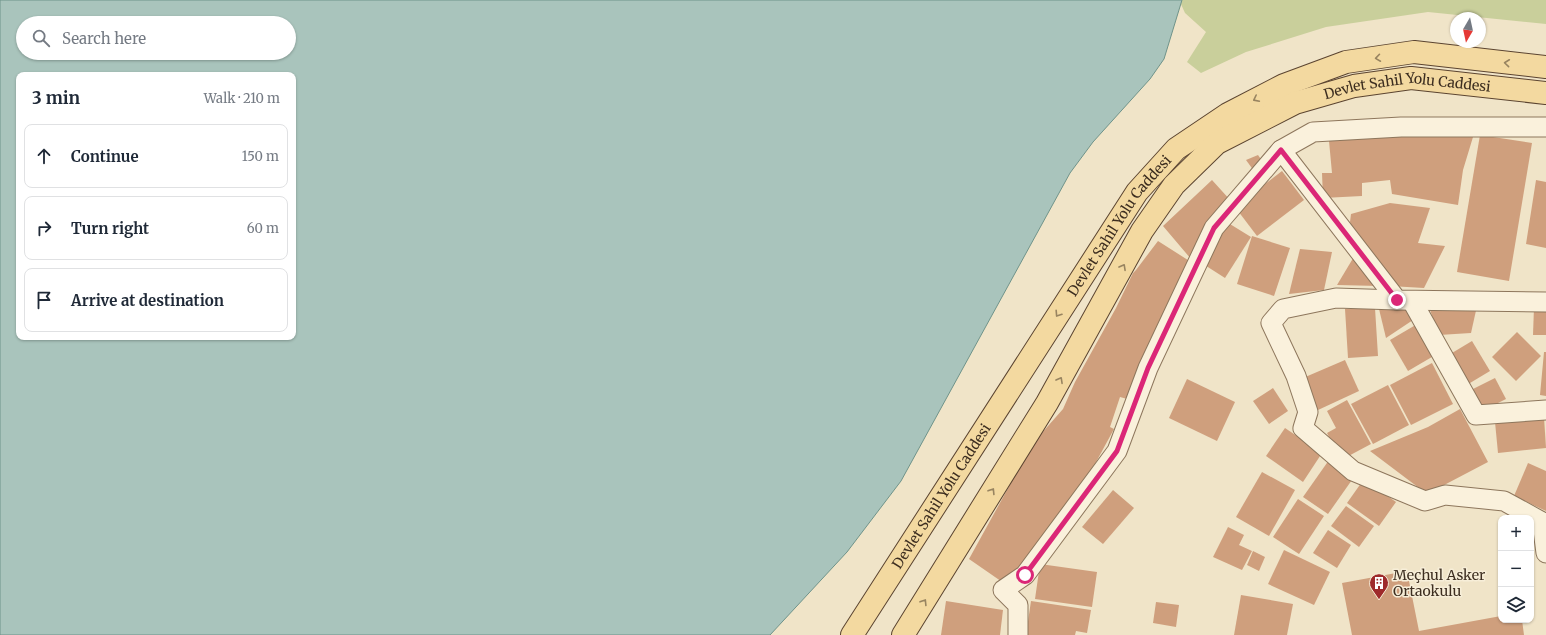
<!DOCTYPE html>
<meta charset="utf-8">
<style>
:root{--surface:#fff;--page:#f6f6f7;--text:#1f2937;--muted:#747a83;--line:#e0e1e3}
body{margin:0;font-family:Merriweather,serif;background:var(--page);color:var(--text)}
.controls{position:absolute;right:12px;bottom:12px;display:grid;overflow:hidden;border-radius:8px;box-shadow:0 1px 3px #0004}
.controls button{width:36px;height:36px;display:grid;place-items:center;padding:0;border:0;border-bottom:1px solid var(--line);background:var(--surface);color:var(--text);font:20px sans-serif}
.compass{position:absolute;left:1450px;top:12px;width:36px;height:36px;border-radius:50%;background:var(--surface);box-shadow:0 1px 3px #0004;rotate:189deg}
.stop{position:absolute;width:12px;height:12px;margin:-9px;border:3px solid #db2777;border-radius:50%;background:#fff}
.stop.end{background:#db2777;border-color:#fff;box-shadow:0 1px 4px #0008}
.list{margin:0;padding:0;list-style:none}
h2{display:flex;justify-content:space-between;align-items:center;height:52px;margin:0;padding:0 16px;font-size:17px}
h2 small{font-size:13px;font-weight:400;color:var(--muted)}
.list li{display:grid;grid-template-columns:26px 1fr auto;gap:12px;align-items:center;box-sizing:border-box;height:64px;margin:0 8px 8px;padding:0 8px;border:1px solid var(--line);border-radius:8px}
.list b{display:block;font-size:15px;white-space:nowrap}
.list em{font-size:13px;font-style:normal;color:var(--muted)}
.icon{flex:none;width:22px;height:22px;fill:none;stroke:currentColor;stroke-width:2;stroke-linecap:round;stroke-linejoin:round}
.map{position:relative;flex:none;width:1546px;height:635px;overflow:hidden}
.search{position:absolute;background:var(--surface);box-shadow:0 1px 3px #0004;left:16px;top:16px;width:280px;height:44px;display:flex;align-items:center;gap:10px;box-sizing:border-box;padding:0 14px;border-radius:22px;color:var(--muted);font-size:15px}
.panel{position:absolute;background:var(--surface);box-shadow:0 1px 3px #0004;left:16px;top:72px;width:280px;height:268px;border-radius:8px}
.map>svg:first-child{display:block}
.green{fill:#c9cf9b}
.water{fill:#a9c4bc;stroke:#6f938a;fill-rule:evenodd}
.building{fill:#cf9f7d}
.lines{fill:none;stroke-linecap:round;stroke-linejoin:round}
.street-casing{stroke:#8d765c;stroke-width:21}
.primary-casing{stroke:#5b4430;stroke-width:24}
.street{stroke:#faf1dc;stroke-width:19}
.primary{stroke:#f3d9a0;stroke-width:22}
.oneway{stroke:#988460}
.route{stroke:#db2777;stroke-width:5}
.labels{text-anchor:middle;dominant-baseline:central;stroke-width:3;stroke-linejoin:round;paint-order:stroke}
.street-label{font-size:14px;fill:#3d2e20;stroke:#f7eed8}
.poi-label{font-size:14px;fill:#3d2e20;stroke:#f7eed8;text-anchor:start}
</style>
<div class="map">
<svg width="1546" height="635" viewBox="0 0 1546 635">
<rect width="100%" height="100%" fill="#f0e4c8"/>
<polygon class="green" points="1182,0 1546,0 1546,24 1428,12 1326,27 1246,52 1201,73 1187,62 1206,32 1185,13 1180,2"/>
<path class="water" d="M0,0H1182L1164,59L1150,79L1093,142L1070,173L901,481L847,552L770,635H0ZM23,23H289V53H23ZM19,75H293V337H19Z"/>
<g class="building">
<polygon points="1425,133 1473,137 1463,170 1458,205 1392,194 1390,180 1362,183 1362,196 1323,198 1322,173 1332,173 1329,141"/>
<polygon points="1480,135 1532,143 1509,281 1457,272"/>
<polygon points="1258,155 1265,165 1254,171 1246,160"/>
<polygon points="1282,171 1304,200 1257,236 1235,207"/>
<polygon points="1212,180 1231,201 1206,224 1191,259 1163,226"/>
<polygon points="1536,180 1546,182 1546,248 1526,244"/>
<polygon points="1390,203 1430,208 1418,243 1445,246 1424,288 1390,286 1355,239 1350,222 1351,214"/>
<polygon points="1225,221 1251,237 1225,278 1200,262"/>
<polygon points="1252,236 1290,248 1274,296 1237,284"/>
<polygon points="1158,241 1191,262 1131,400 1120,397 1110,427 1114,429 1089,475 1008,586 969,559 1033,443 1063,409 1075,382 1116,308 1133,273 1136,270"/>
<polygon points="1300,249 1332,252 1324,290 1289,294"/>
<polygon points="1355,255 1379,286 1337,285"/>
<polygon points="1407,305 1413,320 1386,338 1379,309"/>
<polygon points="1477,306 1471,333 1439,335 1429,307"/>
<polygon points="1534,307 1546,307 1546,335 1533,335"/>
<polygon points="1375,308 1378,356 1348,358 1345,309"/>
<polygon points="1419,323 1437,354 1408,371 1390,340"/>
<polygon points="1517,332 1541,356 1516,381 1492,357"/>
<polygon points="1472,341 1490,371 1465,386 1447,356"/>
<polygon points="1544,352 1546,352 1546,396 1540,395"/>
<polygon points="1345,360 1359,391 1318,410 1303,378"/>
<polygon points="1432,363 1453,404 1411,425 1390,385"/>
<polygon points="1495,378 1506,399 1484,410 1473,389"/>
<polygon points="1187,379 1235,402 1217,441 1169,418"/>
<polygon points="1388,385 1409,425 1373,444 1351,404"/>
<polygon points="1273,388 1288,411 1269,424 1253,401"/>
<polygon points="1347,400 1371,444 1341,460 1327,433 1336,428 1327,411"/>
<polygon points="1460,409 1488,462 1427,494 1370,451 1428,427"/>
<polygon points="1544,417 1546,448 1498,453 1495,422"/>
<polygon points="1285,428 1322,453 1303,482 1266,456"/>
<polygon points="1329,460 1354,477 1328,514 1303,497"/>
<polygon points="1528,463 1546,471 1546,511 1514,496"/>
<polygon points="1262,472 1295,490 1269,536 1236,517"/>
<polygon points="1364,479 1396,502 1379,526 1347,503"/>
<polygon points="1113,490 1134,508 1103,544 1082,527"/>
<polygon points="1298,499 1324,516 1299,554 1273,537"/>
<polygon points="1346,506 1374,526 1359,547 1331,526"/>
<polygon points="1228,527 1244,535 1239,545 1252,551 1242,570 1213,557"/>
<polygon points="1328,530 1351,545 1337,568 1313,553"/>
<polygon points="1284,550 1330,572 1314,605 1268,584"/>
<polygon points="1253,551 1265,557 1259,571 1247,565"/>
<polygon points="1040,564 1097,572 1092,607 1035,599"/>
<polygon points="1407,571 1419,631 1501,616 1501,620 1522,620 1524,635 1352,635 1342,583"/>
<polygon points="1241,595 1293,604 1287,635 1234,635"/>
<polygon points="946,601 1003,610 1000,635 941,635"/>
<polygon points="1031,601 1091,610 1087,633 1076,631 1075,635 1026,635"/>
<polygon points="1156,602 1179,605 1176,627 1153,623"/>
</g>
<g class="lines">
<g class="street-casing">
<g id="street">
<polyline points="1281,150 1397,300 1546,302"/>
<polyline points="1397,300 1336,298 1283,309 1271,323 1296,376 1308,412 1303,428 1353,471 1425,501 1445,495 1504,501 1546,524"/>
<polyline points="1412,301 1476,415 1546,410"/>
<polyline points="1542,522 1546,553"/>
<polyline points="1018,635 1018,605 1003,590 1025,575 1117,451 1148,368 1214,228 1281,150 1313,132 1401,127 1546,127"/>
</g>
</g>
<g class="primary-casing">
<g id="primary">
<path id="s1" d="M852,635L1137,192L1176,149L1228,114L1284,85L1346,62L1414,52L1546,67"/>
<path id="s2" d="M903,635L1047,403L1142,231L1174,185L1217,143L1295,103L1354,86L1411,78L1546,93"/>
</g>
</g>
<use href="#street" class="street"/>
<use href="#primary" class="primary"/>
</g>
<defs><path id="oneway-chevron" d="M-2-3.5L2.5 0L-2 3.5" fill="none" stroke-width="1.6" stroke-linecap="round" stroke-linejoin="round"/></defs>
<g class="oneway">
<use href="#oneway-chevron" transform="translate(1378 58) rotate(172)"/>
<use href="#oneway-chevron" transform="translate(1507 63) rotate(-174)"/>
<use href="#oneway-chevron" transform="translate(1256 99) rotate(153)"/>
<use href="#oneway-chevron" transform="translate(1123 267) rotate(-61)"/>
<use href="#oneway-chevron" transform="translate(1058 314) rotate(123)"/>
<use href="#oneway-chevron" transform="translate(1060 380) rotate(-61)"/>
<use href="#oneway-chevron" transform="translate(992 491) rotate(-58)"/>
<use href="#oneway-chevron" transform="translate(924 602) rotate(-58)"/>
</g>
<g class="lines">
<polyline class="route" points="1025,575 1117,451 1148,368 1214,228 1281,150 1397,300"/>
</g>
<defs>
<g id="building-pin" transform="scale(1)"><path d="M0 17L-7.5 6A9.5 9.5 0 1 1 7.5 6Z" fill="#9e2a2b" stroke="#f7eed8"/><path d="M-4-6H4V6H1V3H-1V6H-4ZM-2.5-4.3h1.7v1.8h-1.7ZM.8-4.3h1.7v1.8H.8ZM-2.5-1h1.7V.8h-1.7ZM.8-1h1.7V.8H.8Z" fill="#fff"/></g>
</defs>
<g fill-rule="evenodd">
<use href="#building-pin" x="1379" y="583"/>
</g>
<g class="labels">
<g class="street-label">
<text stroke="none"><textPath href="#s2" startOffset="788">Devlet Sahil Yolu Caddesi</textPath></text>
<text stroke="none"><textPath href="#s1" startOffset="489">Devlet Sahil Yolu Caddesi</textPath></text>
<text stroke="none"><textPath href="#s1" startOffset="165">Devlet Sahil Yolu Caddesi</textPath></text>
</g>
<g class="poi-label">
<text x="1393" y="575">Meçhul Asker<tspan x="1393" dy="16">Ortaokulu</tspan></text>
</g>
</g>
</svg>
<div class="controls">
<button>+</button>
<button>−</button>
<button><svg class="icon" aria-label="layers" viewBox="0 0 24 24"><path d="M12 4l9 5-9 5-9-5zM3 14l9 5 9-5"/></svg></button>
</div>
<svg class="compass" viewBox="-18 -18 36 36"><path d="M0-13l5 13h-10z" fill="#e53935"/><path d="M0 13l5-13h-10z" fill="#747a83"/></svg>
<div class="stop" style="left:1025px;top:575px"></div>
<div class="stop end" style="left:1397px;top:300px"></div>
<div class="search"><svg class="icon" aria-label="search" viewBox="0 0 24 24"><circle cx="10" cy="10" r="6"/><path d="M15 15l6 6"/></svg>Search here</div>
<section class="panel">
<h2>3 min<small>Walk · 210 m</small></h2>
<ul class="list">
<li><svg class="icon" aria-label="ahead" viewBox="0 0 24 24"><path d="M12 20V5M6 11l6-6 6 6"/></svg><div><b>Continue</b></div><em>150 m</em></li>
<li><svg class="icon" aria-label="right" viewBox="0 0 24 24"><path d="M7 20v-9h11M14 6l5 5-5 5"/></svg><div><b>Turn right</b></div><em>60 m</em></li>
<li><svg class="icon" aria-label="arrive" viewBox="0 0 24 24"><path d="M6 21V4h12l-3 4 3 4H6"/></svg><div><b>Arrive at destination</b></div></li>
</ul>
</section>
</div>
